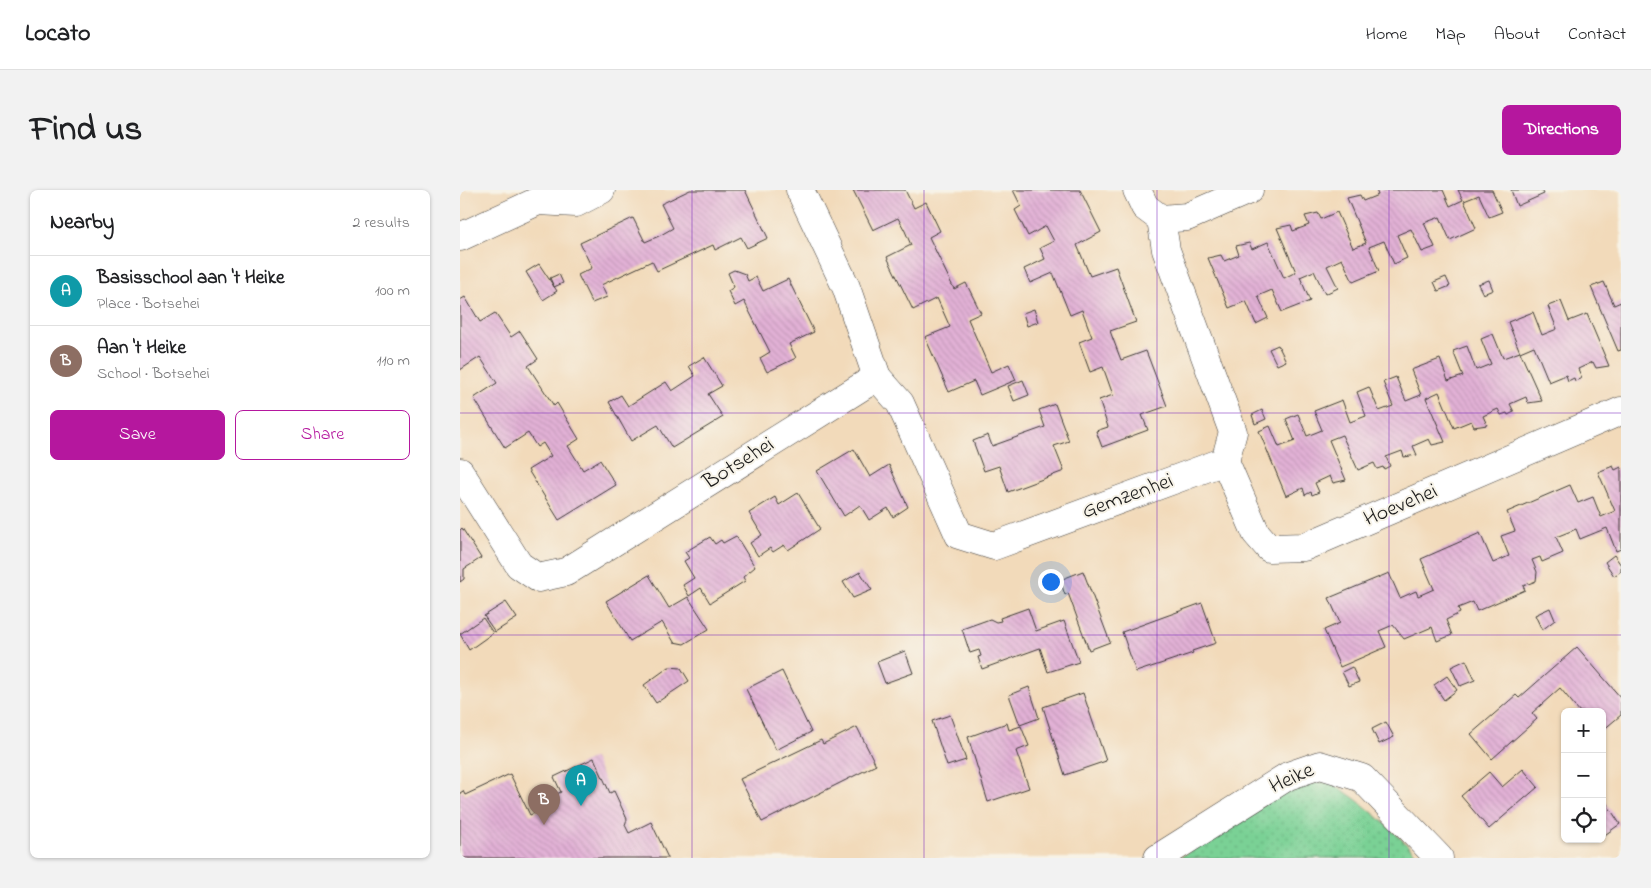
<!DOCTYPE html>
<meta charset="utf-8">
<style>
:root{--surface:#fff;--page:#f2f2f2;--text:#202124;--muted:#757577;--line:#e0e0e0;--accent:#b5179e}
body{margin:0;font-family:"Indie Flower",sans-serif;background:var(--page);color:var(--text)}
.controls{position:absolute;right:15px;bottom:15px;display:grid;overflow:hidden;border-radius:8px;box-shadow:0 1px 4px #0004}
.controls button{width:45px;height:45px;display:grid;place-items:center;padding:0;border:0;border-bottom:1px solid var(--line);background:var(--surface);color:var(--text);font:25px sans-serif}
.you{position:absolute;left:590px;top:391px;width:18px;height:18px;margin:-12px;border:4px solid #fff;border-radius:50%;background:#1a73e8;box-shadow:0 0 0 8px #1a73e833}
.badge{display:grid;place-items:center;width:32px;height:32px;border-radius:50%;background:var(--accent);color:#fff;font-size:16px;font-weight:700}
.pin{position:absolute;translate:-50% -41px;filter:drop-shadow(0 1px 2px #0008)}
.pin::after{content:'';position:absolute;top:26px;width:18px;height:15px;background:inherit;clip-path:polygon(0 0,100% 0,50% 100%)}
.list{margin:0;padding:0;list-style:none}
h2{display:flex;justify-content:space-between;align-items:center;height:65px;margin:0;padding:0 20px;font-size:21px}
h2 small{font-size:16px;font-weight:400;color:var(--muted)}
.list li{display:grid;grid-template-columns:32px 1fr auto;gap:15px;align-items:center;box-sizing:border-box;height:70px;padding:0 20px;border-top:1px solid var(--line)}
.list b{display:block;font-size:19px;white-space:nowrap}
.list p{margin:0;font-size:16px;white-space:nowrap;color:var(--muted)}
.list em{font-size:16px;font-style:normal;color:var(--muted)}
.actions{display:flex;gap:10px;padding:15px 20px}
.actions a{flex:1;padding:11px 0;border:1px solid var(--accent);border-radius:8px;text-align:center;font-size:18px;color:var(--accent)}
.actions .main{background:var(--accent);color:#fff}
.icon{flex:none;width:28px;height:28px;fill:none;stroke:currentColor;stroke-width:2;stroke-linecap:round;stroke-linejoin:round}
.map{position:relative;flex:none;width:1161px;height:668px;overflow:hidden;border-radius:8px}
header{display:flex;align-items:center;gap:30px;box-sizing:border-box;height:70px;padding:0 25px;background:var(--surface);border-bottom:1px solid var(--line)}
header strong{font-size:24px}
nav{display:flex;gap:28px;margin-inline-start:auto;font-size:18px}
.intro{display:flex;align-items:center;justify-content:space-between;box-sizing:border-box;height:120px;padding:0 30px}
h1{margin:0;font-size:35px}
.button{padding:12px 22px;border-radius:8px;background:var(--accent);color:#fff;font-size:18px;font-weight:700}
main{display:flex;gap:30px;padding:0 30px}
aside{flex:1;background:var(--surface);border-radius:8px;box-shadow:0 1px 4px #0004}
.map>svg:first-child{display:block}
.grass{fill:url(#grass-dots);stroke:#4b7658}
.building{fill:url(#building-back-hatch)}
.lines{fill:none;stroke-linecap:round;stroke-linejoin:round}
.minor-casing{stroke:#3c3834;stroke-width:29}
.minor{stroke:#fff;stroke-width:28}
.grid{fill:none;stroke:#7b2cbf;stroke-width:1;stroke-opacity:0.55}
.labels{text-anchor:middle;dominant-baseline:central;stroke-width:4;stroke-linejoin:round;paint-order:stroke}
.street-label{font-size:22px;fill:#1c1c1c;stroke:#f7f3e8}
</style>
<header>
<strong>Locato</strong>
<nav><a>Home</a><a>Map</a><a>About</a><a>Contact</a></nav>
</header>
<div class="intro"><h1>Find us</h1><a class="button">Directions</a></div>
<main>
<aside>
<h2>Nearby<small>2 results</small></h2>
<ul class="list">
<li><span class="badge" style="background:#0f9aa8">A</span><div><b>Basisschool aan 't Heike</b><p>Place · Botsehei</p></div><em>100 m</em></li>
<li><span class="badge" style="background:#8d6e63">B</span><div><b>Aan 't Heike</b><p>School · Botsehei</p></div><em>110 m</em></li>
</ul>
<div class="actions"><a class="main">Save</a><a>Share</a></div>
</aside>
<div class="map">
<svg width="1161" height="668" viewBox="0 0 1161 668">
<defs>
<pattern id="grass-dots" width="8" height="8" patternUnits="userSpaceOnUse" patternTransform="scale(1.25)"><rect width="8" height="8" fill="#7ad195"/><path d="M2 2h.1M6 6h.1" fill="none" stroke="#69b380" stroke-width="1.8" stroke-linecap="round"/></pattern>
<pattern id="building-back-hatch" width="6" height="6" patternUnits="userSpaceOnUse" patternTransform="scale(1.25)"><rect width="6" height="6" fill="#e2b1d6"/><path d="M-1 5l2 2M0 0l6 6M5-1l2 2" fill="none" stroke="#c198b7"/></pattern>
</defs>
<rect width="100%" height="100%" fill="#f7f3e8"/>
<filter id="ink" filterUnits="userSpaceOnUse"><feTurbulence type="fractalNoise" baseFrequency=".02" numOctaves="2"/><feDisplacementMap in="SourceGraphic" scale="10" xChannelSelector="R" yChannelSelector="G"/><feConvolveMatrix kernelMatrix="1 2 1 2 8 2 1 2 1" color-interpolation-filters="sRGB"/></filter>
<filter id="wash" filterUnits="userSpaceOnUse"><feTurbulence type="fractalNoise" baseFrequency=".0096" numOctaves="4" result="noise"/><feDisplacementMap in="SourceGraphic" scale="20" xChannelSelector="R" yChannelSelector="G"/><feGaussianBlur stdDeviation="1.12" result="paint"/><feColorMatrix in="noise" values="0 0 0 0 0 0 0 0 0 0 0 0 0 0 0 0 0 1.4 0 .05"/><feComposite in="paint" operator="in"/></filter>
<g filter="url(#wash)">
<rect width="100%" height="100%" fill="#f2daba"/>
<path class="grass" d="M868,591C904,612 931,638 960,668H719C758,644 825,593 868,591Z"/>
<g id="blocks">
<g class="building">
<polygon points="230,0 285,0 308,48 287,58 281,47 255,60 253,55 197,81 192,71 141,95 147,107 132,113 118,85 132,78 120,53 173,28 185,52 199,46 213,38 201,14"/>
<polygon points="393,0 445,0 454,18 466,12 480,41 469,47 494,99 506,93 521,123 508,129 531,182 549,174 556,190 520,205 514,191 489,202 465,147 490,137 477,108 453,120 427,67 451,55 445,41 438,28 413,40"/>
<polygon points="553,0 620,0 641,42 617,55 630,86 656,77 676,132 650,141 661,170 686,161 707,216 682,225 688,240 642,257 636,241 648,237 639,210 653,205 643,177 630,182 619,152 632,147 622,120 610,125 593,83 570,93 564,79 585,69 580,58 594,51 586,36 568,46 555,20 561,16"/>
<polygon points="916,0 983,0 990,16 1003,10 998,0 1032,0 1042,22 1029,27 1019,5 1004,11 1016,38 990,50 980,27 964,33 975,57 962,62 951,39 937,45 947,68 934,74 924,51 909,57 919,81 893,92 882,69 867,76 878,98 865,104 854,81 840,87 850,111 822,122 812,100 798,106 808,128 796,134 786,111 769,118 748,68 761,65 764,71 779,65 776,56 789,53 792,59 808,52 824,88 836,82 817,38 831,35 833,41 849,35 845,26 858,23 861,29 877,22 893,58 906,53 887,8 900,5 903,11 918,5"/>
<polygon points="1051,0 1082,0 1084,4 1057,16"/>
<polygon points="79,74 97,101 83,110 66,82"/>
<polygon points="274,80 285,84 288,91 296,87 303,101 328,89 354,142 329,154 336,168 307,182 300,168 310,162 284,111 275,116 268,101 274,97 268,83"/>
<polygon points="99,84 103,93 94,97 90,88"/>
<polygon points="986,87 990,96 978,101 974,92"/>
<polygon points="1029,90 1033,100 1023,104 1018,94"/>
<polygon points="1144,92 1154,115 1161,112 1161,160 1158,161 1131,97"/>
<polygon points="5,107 20,132 35,123 51,147 60,141 78,169 68,176 94,216 97,213 119,249 108,256 123,280 140,270 156,295 99,330 68,280 91,266 83,253 77,257 68,243 45,258 14,208 37,193 20,167 0,180 0,110"/>
<polygon points="1101,111 1109,131 1127,124 1149,176 1136,178 1133,172 1118,179 1122,188 1115,191 1114,188 1108,191 1106,185 1089,192 1074,156 1060,162 1082,211 1068,213 1066,207 1050,214 1054,222 1048,225 1047,223 1041,225 1038,219 1023,226 1027,235 1014,237 1011,231 994,238 979,202 966,208 985,252 972,255 969,249 953,256 957,265 944,267 942,261 926,267 930,276 924,279 923,277 917,279 914,273 898,280 882,245 869,250 886,290 873,293 870,286 855,293 859,302 852,305 851,302 845,305 843,298 826,306 799,241 810,236 819,257 835,251 826,229 838,224 847,246 862,240 854,221 882,210 890,232 906,226 897,202 909,197 919,221 933,216 923,192 936,187 946,211 961,205 951,180 980,169 988,191 1003,186 993,161 1007,156 1016,180 1031,174 1021,149 1033,144 1043,168 1060,162 1048,132 1073,122 1082,145 1097,139 1088,116"/>
<polygon points="574,119 578,132 567,136 563,123"/>
<polygon points="818,155 826,171 817,175 809,159"/>
<polygon points="244,167 262,196 248,204 263,227 212,258 198,235 171,251 149,212 161,205 168,216 206,192 212,201 235,186 229,176"/>
<polygon points="563,190 569,205 554,211 548,196"/>
<polygon points="595,214 609,251 594,256 604,281 548,302 539,276 524,281 513,251 528,245 532,256 585,237 579,220"/>
<polygon points="802,220 806,229 795,234 792,225"/>
<polygon points="394,259 410,287 429,275 448,317 433,327 428,318 409,330 400,315 384,326 357,281"/>
<polygon points="1153,276 1155,280 1161,277 1161,359 1156,361 1147,338 1120,349 1116,339 1096,347 1103,363 1082,372 1080,367 1072,370 1077,382 1076,391 1063,396 1065,400 1017,421 1013,412 998,418 1000,423 986,430 992,445 977,451 972,437 944,449 933,435 919,441 926,457 880,477 864,440 880,433 869,408 929,383 940,408 956,401 958,406 974,399 961,369 1020,343 1033,373 1049,366 1041,346 1055,341 1047,322 1110,295 1118,313 1133,307 1141,327 1155,321 1138,282"/>
<polygon points="338,303 360,339 328,360 324,355 313,362 310,358 298,366 290,353 302,345 289,323 315,307 319,315"/>
<polygon points="2,338 21,368 4,379 4,389 0,392 0,340"/>
<polygon points="276,346 295,377 283,387 285,391 250,413 241,398 229,406 223,395 234,388 224,371 229,368 225,362 250,347 255,354 261,350 263,353"/>
<polygon points="1154,365 1161,375 1161,381 1154,386 1145,372"/>
<polygon points="623,381 650,452 629,460 608,403 605,405 600,390"/>
<polygon points="400,382 412,400 393,408 383,392"/>
<polygon points="189,385 209,418 228,407 249,439 224,454 214,452 202,432 170,451 146,411"/>
<polygon points="46,412 57,428 35,442 24,426"/>
<polygon points="742,413 756,453 732,461 733,463 676,482 662,442"/>
<polygon points="568,418 576,441 604,431 619,472 588,482 580,458 522,479 518,467 521,466 519,460 510,463 502,439 530,429 536,432 541,431 540,428"/>
<polygon points="1090,418 1095,430 1082,440 1075,425"/>
<polygon points="23,428 33,443 9,460 0,444"/>
<polygon points="1117,457 1161,508 1161,525 1142,541 1142,522 1120,522 1100,498 1072,523 1077,529 1032,569 1011,544 1056,505 1059,508"/>
<polygon points="445,461 453,483 425,493 417,472"/>
<polygon points="1006,470 1015,490 1000,496 991,477"/>
<polygon points="209,477 221,478 229,491 196,513 184,495"/>
<polygon points="892,477 899,492 889,496 882,482"/>
<polygon points="322,481 351,542 316,560 286,499"/>
<polygon points="987,486 997,500 984,510 974,495"/>
<polygon points="569,497 579,528 560,535 549,505"/>
<polygon points="623,503 646,571 605,585 583,517"/>
<polygon points="490,525 506,570 487,576 472,531"/>
<polygon points="926,532 934,547 919,554 912,539"/>
<polygon points="547,533 549,540 561,536 569,556 556,561 569,598 528,612 508,547"/>
<polygon points="397,537 416,575 302,632 280,589 361,550 363,554"/>
<polygon points="134,568 150,603 154,601 167,629 165,635 169,643 191,632 208,668 0,668 0,603 3,601 5,605 50,584 70,625 83,619 79,612 101,602 94,587"/>
<polygon points="1063,579 1078,597 1029,639 1001,606 1029,582 1042,597"/>
<polygon points="1145,611 1160,634 1142,647 1142,613"/>
</g>
</g>
</g>
<g filter="url(#ink)">
<use href="#blocks" fill-opacity="0" stroke="#3c3834" stroke-width="1"/>
<g class="lines">
<g class="minor-casing">
<g id="minor">
<polyline points="677,0 685,17 701,29 727,27 789,0"/>
<polyline points="0,47 78,11 116,13 141,0"/>
<polyline points="417,187 440,213 499,345 534,356 765,271 773,242 706,60 701,29"/>
<polyline points="765,271 796,343 809,358 844,357 1161,221"/>
<polyline points="0,282 59,375 78,388 106,382 417,187 386,97 340,0"/>
<polyline points="698,668 828,586 860,575 902,588 979,668"/>
</g>
</g>
<use href="#minor" class="minor"/>
</g>
</g>
<path class="grid" d="M232,0V668M464,0V668M697,0V668M929,0V668M0,223H1161M0,445H1161"/>
<g class="labels">
<g class="street-label">
<text transform="translate(279 274) rotate(-32)">Botsehei</text>
<text transform="translate(668 307) rotate(-20)">Gemzenhei</text>
<text transform="translate(941 316) rotate(-23)">Hoevehei</text>
<text transform="translate(832 589) rotate(-24)">Heike</text>
</g>
</g>
</svg>
<div class="controls">
<button>+</button>
<button>−</button>
<button><svg class="icon" aria-label="locate" viewBox="0 0 24 24"><circle cx="12" cy="12" r="6"/><path d="M12 2v4M12 18v4M2 12h4M18 12h4"/></svg></button>
</div>
<div class="you"></div>
<div class="pin badge" style="left:121px;top:616px;background:#0f9aa8">A</div>
<div class="pin badge" style="left:84px;top:635px;background:#8d6e63">B</div>
</div>
</main>
